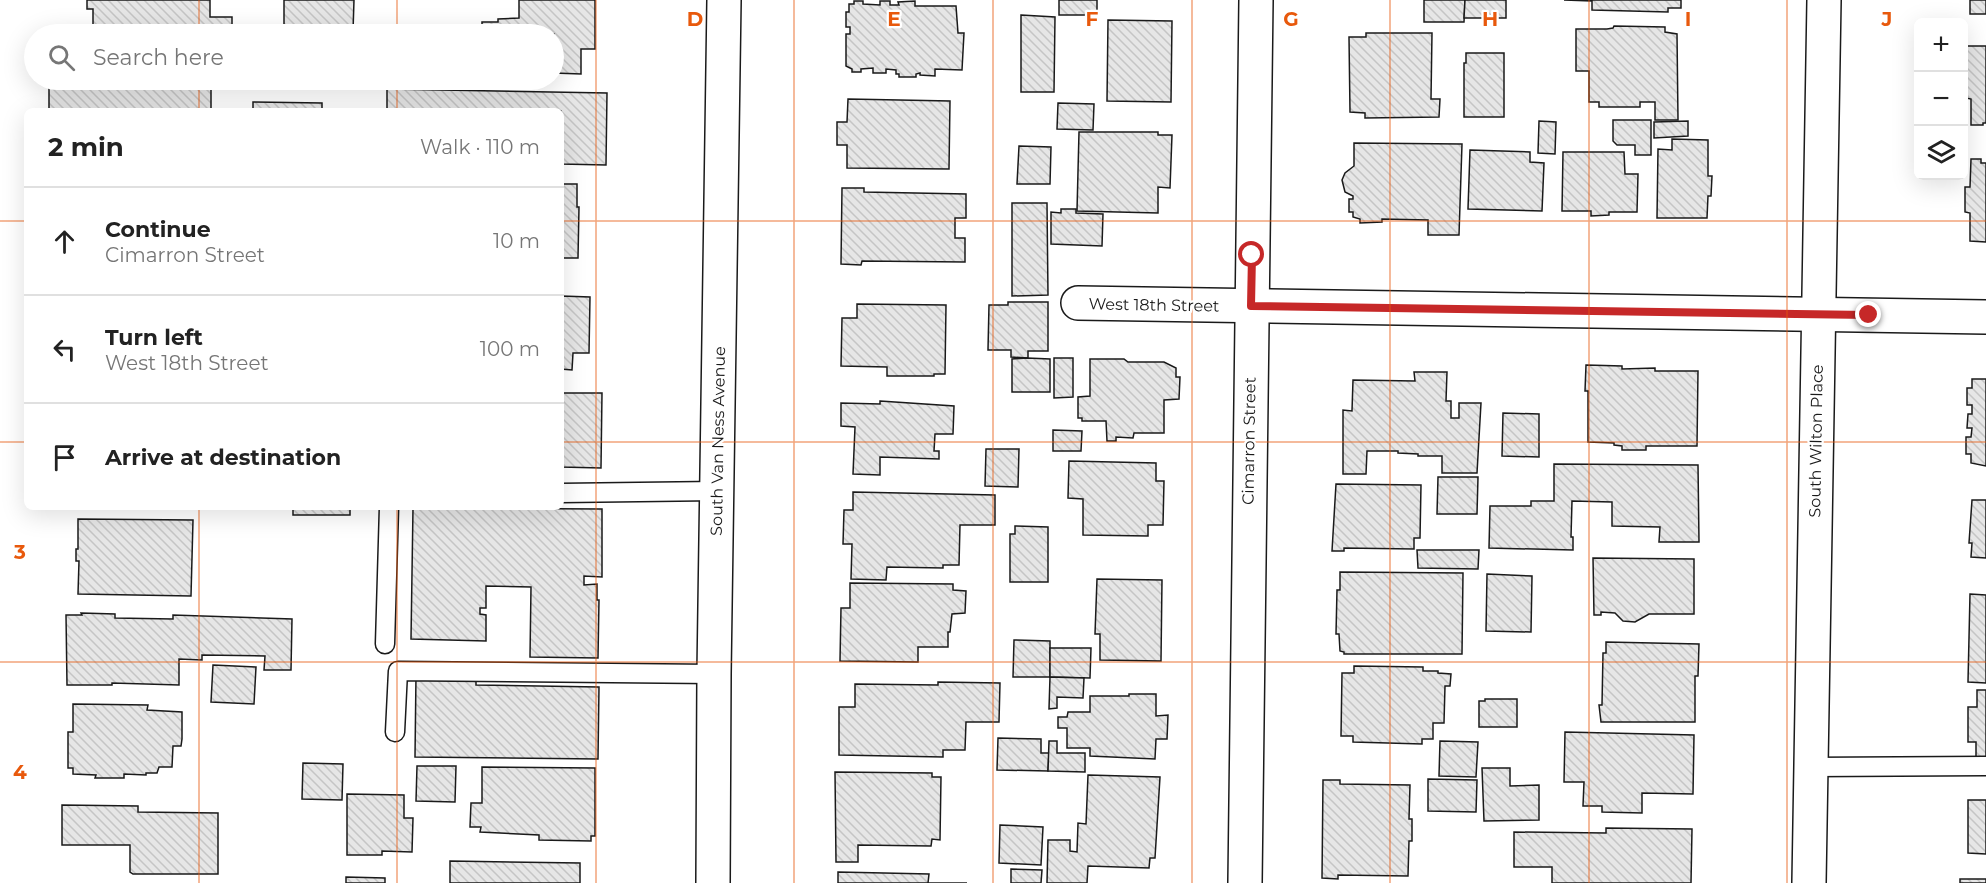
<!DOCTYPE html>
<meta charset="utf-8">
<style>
:root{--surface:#fff;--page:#f2f2f2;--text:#222;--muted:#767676;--line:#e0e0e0}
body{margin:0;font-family:Montserrat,sans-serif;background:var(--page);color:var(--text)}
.controls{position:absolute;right:18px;top:18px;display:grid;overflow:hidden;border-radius:9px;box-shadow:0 6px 24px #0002}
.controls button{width:54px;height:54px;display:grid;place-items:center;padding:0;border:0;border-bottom:2px solid var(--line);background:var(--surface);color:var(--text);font:30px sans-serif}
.stop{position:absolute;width:18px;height:18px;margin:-14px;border:4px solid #c62828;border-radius:50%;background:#fff}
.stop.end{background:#c62828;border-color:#fff;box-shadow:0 2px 6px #0008}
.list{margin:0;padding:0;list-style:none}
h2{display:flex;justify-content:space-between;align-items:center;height:78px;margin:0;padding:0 24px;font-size:26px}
h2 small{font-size:20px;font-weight:400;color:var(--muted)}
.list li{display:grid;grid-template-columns:39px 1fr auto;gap:18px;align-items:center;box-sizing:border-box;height:108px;padding:0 24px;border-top:2px solid var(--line)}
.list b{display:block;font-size:22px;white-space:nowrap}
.list p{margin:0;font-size:20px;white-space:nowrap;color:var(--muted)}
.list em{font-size:20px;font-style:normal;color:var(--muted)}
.icon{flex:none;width:33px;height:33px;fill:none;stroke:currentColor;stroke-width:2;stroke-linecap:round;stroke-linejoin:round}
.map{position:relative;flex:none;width:1986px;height:883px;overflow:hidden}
.search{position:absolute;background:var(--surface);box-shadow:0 6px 24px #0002;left:24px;top:24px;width:540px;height:66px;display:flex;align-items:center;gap:15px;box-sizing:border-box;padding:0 21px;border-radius:33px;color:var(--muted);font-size:22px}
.panel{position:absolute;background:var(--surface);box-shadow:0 6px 24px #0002;left:24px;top:108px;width:540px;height:402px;border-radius:9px}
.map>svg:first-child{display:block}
.building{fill:url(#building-back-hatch);stroke:#1a1a1a;stroke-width:1.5}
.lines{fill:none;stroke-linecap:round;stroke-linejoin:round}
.service-casing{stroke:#1a1a1a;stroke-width:21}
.minor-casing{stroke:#1a1a1a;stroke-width:36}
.tertiary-casing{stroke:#1a1a1a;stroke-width:36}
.service{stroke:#fff;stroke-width:18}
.minor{stroke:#fff;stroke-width:33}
.tertiary{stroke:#fff;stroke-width:33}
.route{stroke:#c62828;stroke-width:8}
.grid{fill:none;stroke:#e8590c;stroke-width:1.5;stroke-opacity:0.55}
.labels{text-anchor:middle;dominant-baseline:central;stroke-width:4.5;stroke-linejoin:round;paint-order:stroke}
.street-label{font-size:16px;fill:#1a1a1a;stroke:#fff}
.grid-label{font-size:20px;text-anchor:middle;font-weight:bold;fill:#e8590c;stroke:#fff;stroke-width:4.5;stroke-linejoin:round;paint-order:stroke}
</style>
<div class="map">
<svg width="1986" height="883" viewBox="0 0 1986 883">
<defs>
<pattern id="building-back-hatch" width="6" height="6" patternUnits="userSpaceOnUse" patternTransform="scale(1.5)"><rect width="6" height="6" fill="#e6e6e6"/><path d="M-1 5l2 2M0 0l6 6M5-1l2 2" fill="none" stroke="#c5c5c5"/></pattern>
</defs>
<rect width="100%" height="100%" fill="#fff"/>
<g class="building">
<polygon points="87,0 210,0 210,17 232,17 232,34 88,34 89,31 93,31 93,9 87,9"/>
<polygon points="284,0 354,0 353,31 347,30 347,34 284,33"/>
<polygon points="519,0 595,0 595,49 581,49 581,74 554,73 554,34 482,34 482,22 498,22 498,19 519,18"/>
<rect x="1059" y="0" width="38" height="15"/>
<polygon points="1424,0 1465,0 1464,22 1424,22"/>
<polygon points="1465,0 1506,0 1506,18 1464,18"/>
<polygon points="1564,0 1681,0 1681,8 1668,8 1668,12 1592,10 1592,1"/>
<rect x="1970" y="0" width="16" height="14"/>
<polygon points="854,1 863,1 863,4 880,5 880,1 890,1 890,5 899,5 898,2 915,1 915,6 956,6 958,33 964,33 962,70 935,69 935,76 920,75 920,73 916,74 916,77 899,77 899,74 896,74 896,70 886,69 886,73 873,73 873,68 861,69 861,72 852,72 852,69 846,66 846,34 850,34 850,27 846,27 846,12 849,12 849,4 854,4"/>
<polygon points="1021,15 1055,17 1054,92 1021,92"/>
<polygon points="1108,20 1172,21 1171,102 1107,101"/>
<polygon points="1614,26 1665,27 1665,32 1677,34 1678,120 1655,120 1655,102 1640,102 1640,107 1599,107 1599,102 1589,102 1589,71 1576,71 1576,29 1607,29 1613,28"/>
<polygon points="1366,33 1432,33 1431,99 1440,99 1439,117 1365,118 1365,113 1350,112 1349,37 1366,37"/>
<polygon points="1966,46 1986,46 1986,123 1983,123 1983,125 1971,125 1971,99 1966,98"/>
<polygon points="1466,53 1504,53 1504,117 1464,117 1464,63 1466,63"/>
<polygon points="57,80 211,80 211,111 57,111 57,109 49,109 49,88 57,88"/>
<polygon points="387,89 607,93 606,165 561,164 561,111 387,111"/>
<polygon points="848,99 950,101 949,169 847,168 847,145 837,145 837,122 847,122"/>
<polygon points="253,102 322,103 322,111 253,111"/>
<polygon points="1058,103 1094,104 1093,130 1057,129"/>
<polygon points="1613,120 1651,120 1651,155 1635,155 1635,145 1617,145 1613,141"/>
<polygon points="1539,121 1556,122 1555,154 1538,153"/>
<polygon points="1688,121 1688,136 1654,138 1654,122"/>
<polygon points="1079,132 1158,132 1158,135 1172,135 1170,188 1158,187 1158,213 1077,211"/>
<polygon points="1672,139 1708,140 1708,176 1712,176 1711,196 1708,196 1707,218 1657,218 1658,149 1672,150"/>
<polygon points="1354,143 1462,144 1459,235 1428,235 1428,220 1382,219 1382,222 1360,223 1360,219 1353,217 1353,212 1349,212 1349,199 1353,199 1353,196 1345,192 1342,180 1345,173 1354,166"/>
<polygon points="1019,146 1051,147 1050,184 1017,184"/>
<polygon points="1470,150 1530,152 1530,162 1544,163 1542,211 1468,209"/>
<polygon points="1563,152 1624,152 1625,174 1638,174 1637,212 1609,212 1609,215 1591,216 1591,211 1562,211"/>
<polygon points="1971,159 1981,159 1981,163 1986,163 1986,242 1970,241 1970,213 1965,212 1965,187 1970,187"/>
<polygon points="561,184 577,184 577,207 579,207 578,258 561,258"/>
<polygon points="842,188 864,188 864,192 966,194 966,218 955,218 955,238 965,238 965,262 862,261 861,265 841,264"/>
<polygon points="1012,203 1047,203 1048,295 1012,296"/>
<polygon points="1061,209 1076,209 1076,213 1103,214 1102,246 1051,244 1051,212 1061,213"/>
<polygon points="561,296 590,297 589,353 573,353 572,370 561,369"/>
<polygon points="1008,302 1048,302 1048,351 1028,351 1028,358 1011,357 1011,350 988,350 989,305 1008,305"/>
<polygon points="857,304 946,305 945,374 934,374 934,376 887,376 887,367 841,366 842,318 857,318"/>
<polygon points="1027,358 1050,359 1050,392 1012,392 1012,359"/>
<polygon points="1054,358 1073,358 1073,397 1054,398"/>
<polygon points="1090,359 1124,359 1128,362 1164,362 1176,368 1176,377 1180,377 1179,399 1164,400 1164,433 1134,433 1133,438 1116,437 1116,441 1107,441 1106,421 1082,421 1082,418 1078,418 1078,397 1090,396"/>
<polygon points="1586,365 1622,366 1622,369 1655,368 1655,371 1698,371 1697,446 1646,446 1646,450 1622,450 1622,446 1614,445 1614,443 1588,442 1588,391 1585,391"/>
<polygon points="1414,372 1447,372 1446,401 1451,401 1451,418 1459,418 1459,403 1481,403 1477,473 1442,473 1442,456 1418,456 1418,454 1398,453 1398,451 1367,451 1366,474 1343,474 1343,410 1352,411 1353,380 1415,381"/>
<polygon points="1972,379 1986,379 1986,466 1971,463 1971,454 1966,454 1966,437 1971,437 1972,428 1967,428 1968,414 1972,414 1972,405 1967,405 1967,388 1972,388"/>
<polygon points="561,393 602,393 601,468 561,467"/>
<polygon points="880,401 954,406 953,434 935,434 934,451 939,451 939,459 880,457 880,475 853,474 855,427 841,426 841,403 880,404"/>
<polygon points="1503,413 1539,414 1539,457 1502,456"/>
<polygon points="1053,430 1082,431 1081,451 1053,451"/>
<polygon points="986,449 1019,449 1018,487 985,486"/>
<polygon points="1069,461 1156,463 1156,481 1164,481 1163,525 1148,525 1148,536 1083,535 1083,499 1068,498"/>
<polygon points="1554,464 1698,465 1699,542 1659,542 1660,527 1612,526 1612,502 1572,501 1571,537 1573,537 1573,550 1489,548 1490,506 1531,506 1531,501 1554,501"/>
<polygon points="1438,477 1478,477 1477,514 1437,514"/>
<polygon points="1336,484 1421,485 1420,538 1414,538 1414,549 1344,548 1344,551 1332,551"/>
<polygon points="853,492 995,495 995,525 960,525 959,565 943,565 943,568 887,567 886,580 851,579 852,544 843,544 844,510 853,510"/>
<polygon points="1972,500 1986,500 1986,558 1971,557 1972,543 1969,543"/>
<rect x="293" y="507" width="57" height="8"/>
<polygon points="413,508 602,509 602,577 584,576 584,585 597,584 597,600 599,600 598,658 530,657 531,587 486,586 486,608 480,608 480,614 486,615 486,641 411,639"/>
<polygon points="78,519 193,520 191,596 78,594 79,561 76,561 76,549 78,549"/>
<polygon points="1015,526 1048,527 1048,582 1010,582 1010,534 1015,534"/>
<polygon points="1417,550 1479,550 1478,569 1418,568"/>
<polygon points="1593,558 1694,559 1694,614 1649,614 1635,622 1623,621 1615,613 1601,612 1601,615 1594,615"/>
<polygon points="1340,572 1463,573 1462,654 1344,654 1344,652 1340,651 1339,634 1336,634 1337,590 1340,590"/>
<polygon points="1487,574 1532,576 1531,632 1486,631"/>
<polygon points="1097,579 1162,580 1161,661 1100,660 1100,634 1095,634"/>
<polygon points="850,583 953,584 953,590 966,591 965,613 952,614 950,632 948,632 948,647 918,647 918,662 840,661 841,608 850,608"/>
<polygon points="1970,594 1986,595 1986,683 1968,682"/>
<polygon points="81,613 115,614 115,618 173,619 173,615 292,619 291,670 264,670 265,656 202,655 202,660 179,659 179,685 112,683 112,685 67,685 66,615 82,615"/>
<polygon points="1014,640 1050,641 1050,677 1013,677"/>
<polygon points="1606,642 1699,644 1698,676 1695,676 1695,722 1601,722 1599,705 1602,705 1603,653 1606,653"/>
<polygon points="1050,648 1091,648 1090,678 1050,677"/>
<polygon points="213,665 256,667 254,704 211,702"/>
<polygon points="1354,666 1423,667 1423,671 1438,671 1438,673 1451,674 1450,686 1445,686 1444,723 1433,723 1433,739 1422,739 1422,744 1353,742 1353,736 1341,736 1342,673 1354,673"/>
<polygon points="416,675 476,676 476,685 599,687 598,759 415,757"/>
<polygon points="1050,677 1084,678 1083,698 1057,697 1057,708 1049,709"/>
<polygon points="938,682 1000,683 999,722 966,722 965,750 943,750 943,757 839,755 839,707 855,707 855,684 938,685"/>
<polygon points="1977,690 1986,690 1986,761 1976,761 1976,742 1968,742 1968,707 1977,707"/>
<polygon points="1129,694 1156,694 1156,716 1168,715 1167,739 1156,739 1155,759 1090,756 1090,748 1067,748 1067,728 1058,728 1058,717 1067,717 1068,712 1090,712 1090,696 1129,696"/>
<polygon points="1485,699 1517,699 1517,727 1479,727 1479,701 1485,701"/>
<polygon points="73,704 148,705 147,710 182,712 182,739 181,746 173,746 172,767 159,767 157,773 146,773 146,775 124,774 124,778 95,778 96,775 73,774 73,768 68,768 68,732 73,732"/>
<polygon points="1565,732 1694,735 1693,794 1642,793 1642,813 1602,812 1602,806 1583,806 1584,782 1564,782"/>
<polygon points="998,738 1041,739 1041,753 1049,753 1048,771 997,770"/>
<polygon points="1049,741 1057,741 1057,753 1085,753 1085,772 1048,771"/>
<polygon points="1440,741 1478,742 1476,777 1439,776"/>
<polygon points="303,763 343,764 342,800 302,799"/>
<polygon points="417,766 456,766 455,802 416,801"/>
<polygon points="482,767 595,768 595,836 591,836 591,841 539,840 539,835 480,832 481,827 470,827 471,803 482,803"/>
<polygon points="1482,768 1510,768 1510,786 1539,785 1539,820 1484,821"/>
<polygon points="835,772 932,773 932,777 941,777 940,840 932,839 931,846 858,845 858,862 836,862"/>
<polygon points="1088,775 1160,777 1155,858 1150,858 1149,868 1088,866 1087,883 1047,883 1048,840 1070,840 1070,851 1077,852 1078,823 1086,824"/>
<polygon points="1428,779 1477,780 1476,812 1428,811"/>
<polygon points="1323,780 1340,780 1340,784 1410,785 1409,819 1412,819 1412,841 1409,841 1408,876 1338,875 1338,879 1322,878"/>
<polygon points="347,794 404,795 404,818 413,818 412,852 382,851 382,855 347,855"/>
<polygon points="1968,800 1986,800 1986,854 1968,853"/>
<polygon points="62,805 138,806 138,812 218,813 218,874 133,874 130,872 130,845 62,845"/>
<polygon points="1000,825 1043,827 1041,865 999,863"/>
<polygon points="1606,828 1692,829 1691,883 1552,883 1552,867 1514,867 1514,832 1606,833"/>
<polygon points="450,861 580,863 580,883 450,883"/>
<polygon points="1011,869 1042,870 1041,883 1011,883"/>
<polygon points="838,872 929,874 928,883 967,883 838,883"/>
<polygon points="346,877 385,878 385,883 346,883"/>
<rect x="1960" y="879" width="26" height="4"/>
</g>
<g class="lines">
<g class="service-casing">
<g id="service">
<polyline points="561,493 717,491"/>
<polyline points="385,644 389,507"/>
<polyline points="395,732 398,671 714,674"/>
<polyline points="1810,767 1986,766"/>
</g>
</g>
<g class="minor-casing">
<g id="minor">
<polyline points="1078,303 1986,317"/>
<polyline points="713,883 714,674 724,0"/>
<polyline points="1245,883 1256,0"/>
</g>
</g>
<g class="tertiary-casing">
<polyline id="tertiary" points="1809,883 1824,0"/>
</g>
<use href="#service" class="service"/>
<use href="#minor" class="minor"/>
<use href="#tertiary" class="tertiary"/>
</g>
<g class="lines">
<polyline class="route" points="1252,255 1251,306 1869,315"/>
</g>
<path class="grid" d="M199,0V34M397,0V34M596,0V883M794,0V883M993,0V883M1192,0V883M1390,0V883M1589,0V883M1787,0V883M199,80V111M397,80V111M0,221H27M561,221H1986M0,442H27M561,442H1986M199,507V883M397,507V883M0,662H1986"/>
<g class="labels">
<g class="street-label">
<text transform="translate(1154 305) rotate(1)">West 18th Street</text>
<text transform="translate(718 441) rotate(-89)">South Van Ness Avenue</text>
<text transform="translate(1249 441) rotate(-89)">Cimarron Street</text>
<text transform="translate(1816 441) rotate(-89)">South Wilton Place</text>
</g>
</g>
<g class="grid-label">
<text x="695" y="26">D</text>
<text x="894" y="26">E</text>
<text x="1092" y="26">F</text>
<text x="1291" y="26">G</text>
<text x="1490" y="26">H</text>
<text x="1688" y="26">I</text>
<text x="1887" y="26">J</text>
<text x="20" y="559">3</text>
<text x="20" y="779">4</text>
</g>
</svg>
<div class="controls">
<button>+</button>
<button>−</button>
<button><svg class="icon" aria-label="layers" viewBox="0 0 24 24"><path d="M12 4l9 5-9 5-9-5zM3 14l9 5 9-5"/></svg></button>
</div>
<div class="stop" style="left:1252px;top:255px"></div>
<div class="stop end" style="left:1869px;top:315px"></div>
<div class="search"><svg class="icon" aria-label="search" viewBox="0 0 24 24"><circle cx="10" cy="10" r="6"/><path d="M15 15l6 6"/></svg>Search here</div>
<section class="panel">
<h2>2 min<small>Walk · 110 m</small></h2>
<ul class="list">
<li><svg class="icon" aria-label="ahead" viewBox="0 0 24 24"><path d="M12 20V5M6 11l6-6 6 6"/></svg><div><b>Continue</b><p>Cimarron Street</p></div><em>10 m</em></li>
<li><svg class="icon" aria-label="left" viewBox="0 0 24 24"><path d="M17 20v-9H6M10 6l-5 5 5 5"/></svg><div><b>Turn left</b><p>West 18th Street</p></div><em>100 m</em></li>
<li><svg class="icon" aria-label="arrive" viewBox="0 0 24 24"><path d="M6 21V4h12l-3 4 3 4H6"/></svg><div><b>Arrive at destination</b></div></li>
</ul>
</section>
</div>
